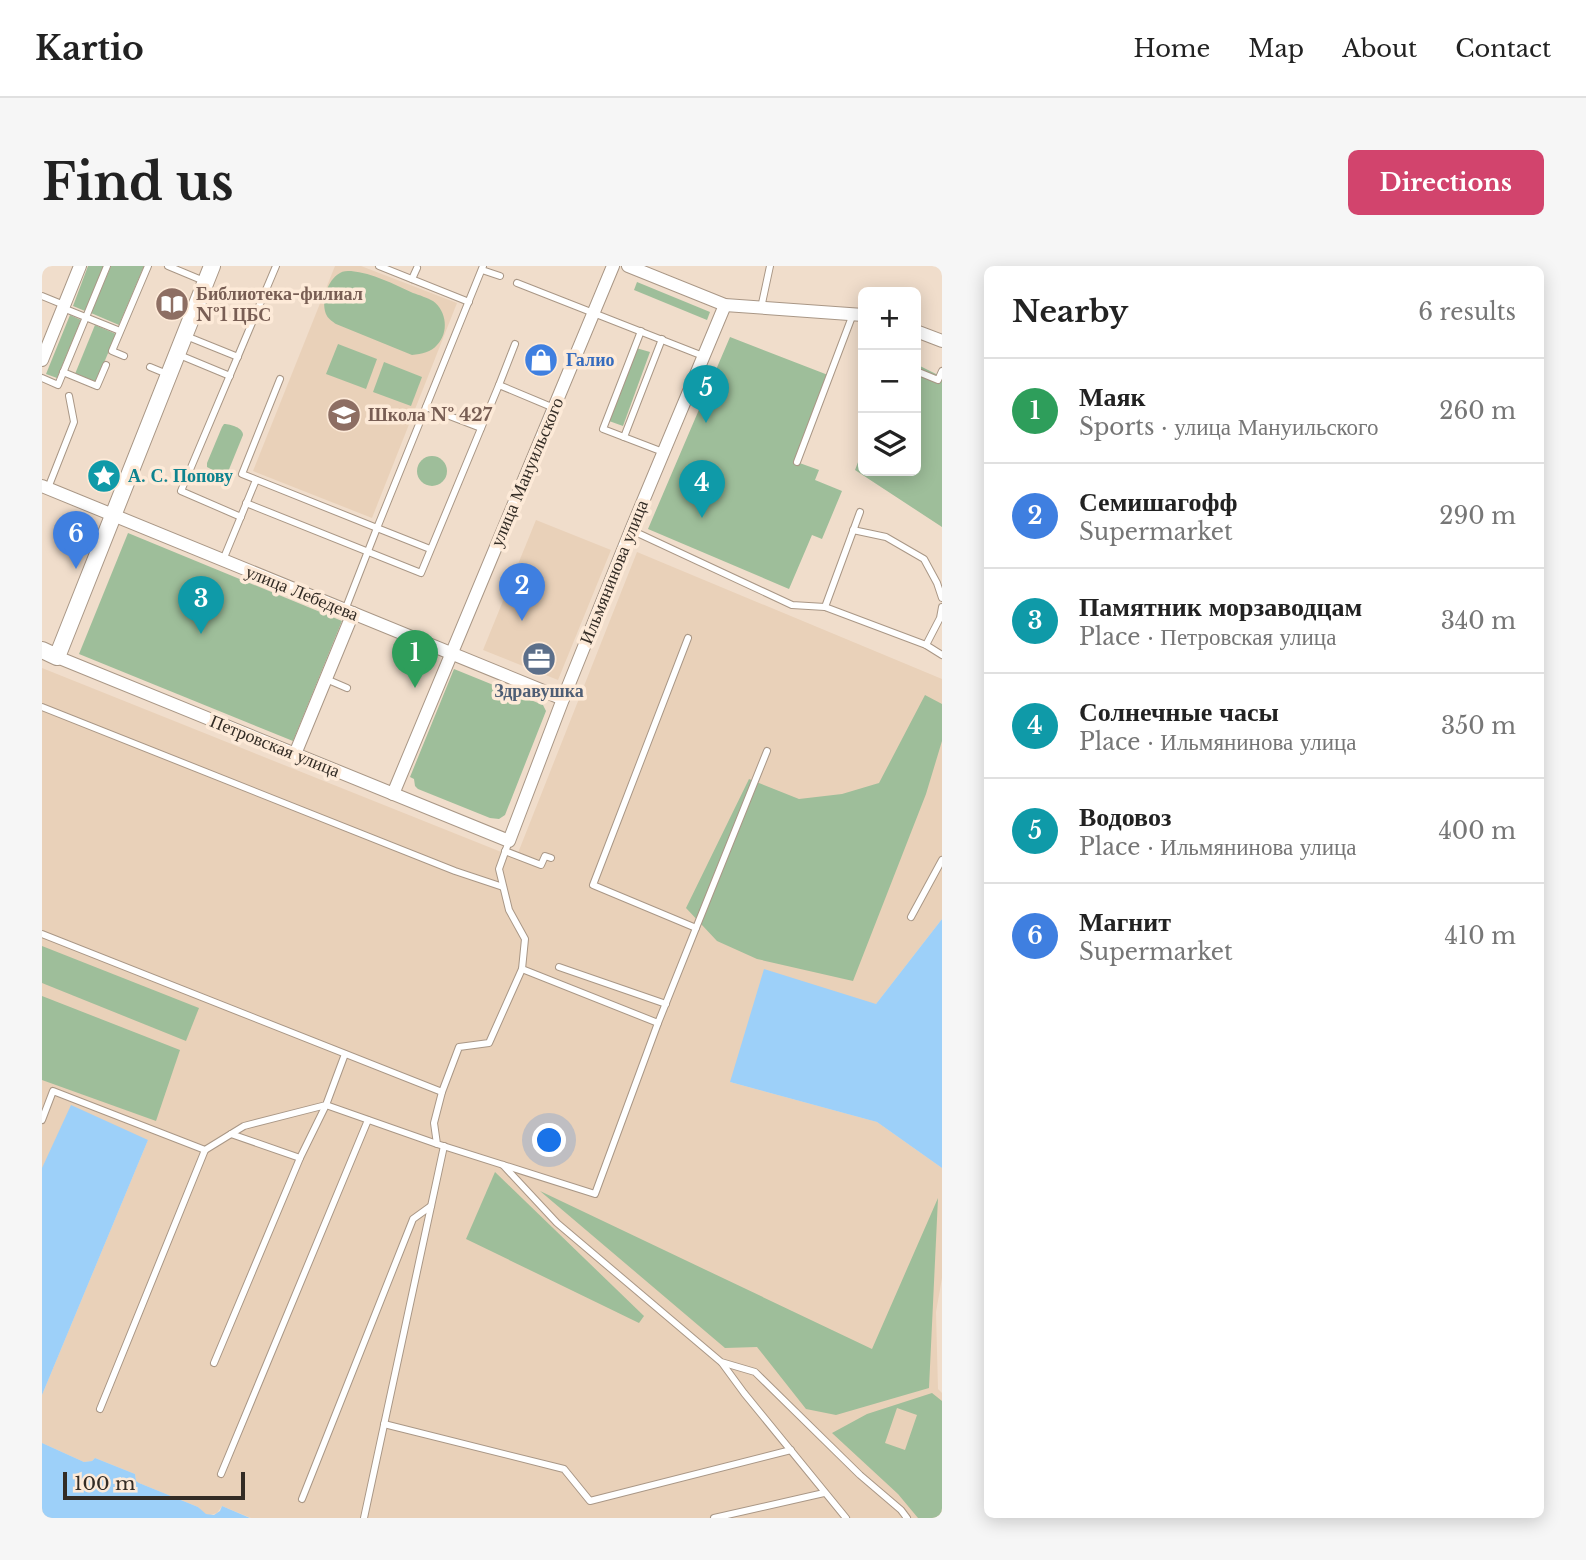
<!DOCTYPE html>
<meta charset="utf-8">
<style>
:root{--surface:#fff;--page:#f6f6f6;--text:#222;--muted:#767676;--line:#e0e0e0;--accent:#d2446d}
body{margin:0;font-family:"Libre Baskerville",serif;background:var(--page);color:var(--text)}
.controls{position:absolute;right:21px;top:21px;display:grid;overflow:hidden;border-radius:10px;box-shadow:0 4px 18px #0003}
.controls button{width:63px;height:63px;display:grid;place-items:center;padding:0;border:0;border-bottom:2px solid var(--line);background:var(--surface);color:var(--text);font:35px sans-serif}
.scale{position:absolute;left:21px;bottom:18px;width:182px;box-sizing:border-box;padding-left:7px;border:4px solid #332c25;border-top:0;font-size:19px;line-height:24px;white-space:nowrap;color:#332c25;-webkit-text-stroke:5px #fdead8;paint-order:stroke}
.you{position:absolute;left:508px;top:875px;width:24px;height:24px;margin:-18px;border:5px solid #fff;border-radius:50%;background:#1a73e8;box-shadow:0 0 0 10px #1a73e833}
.badge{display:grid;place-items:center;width:46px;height:46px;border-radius:50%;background:var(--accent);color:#fff;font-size:23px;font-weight:700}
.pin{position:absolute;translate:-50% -58px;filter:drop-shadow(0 2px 4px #0008)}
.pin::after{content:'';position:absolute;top:37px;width:24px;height:21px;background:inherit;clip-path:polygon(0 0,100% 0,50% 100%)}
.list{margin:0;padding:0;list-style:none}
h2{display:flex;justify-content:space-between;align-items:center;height:91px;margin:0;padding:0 28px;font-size:30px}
h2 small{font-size:23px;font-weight:400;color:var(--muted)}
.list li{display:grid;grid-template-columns:46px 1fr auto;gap:21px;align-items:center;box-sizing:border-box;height:105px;padding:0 28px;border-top:2px solid var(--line)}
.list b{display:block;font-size:26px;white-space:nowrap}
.list p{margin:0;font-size:23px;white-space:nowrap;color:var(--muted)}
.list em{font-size:23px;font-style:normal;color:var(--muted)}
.icon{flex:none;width:38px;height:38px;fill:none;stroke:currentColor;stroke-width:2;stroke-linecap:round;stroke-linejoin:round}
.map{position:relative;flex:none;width:900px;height:1252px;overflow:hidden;border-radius:10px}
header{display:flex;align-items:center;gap:42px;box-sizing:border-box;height:98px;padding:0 35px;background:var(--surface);border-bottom:2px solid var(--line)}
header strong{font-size:33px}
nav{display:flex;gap:38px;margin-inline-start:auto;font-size:24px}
.intro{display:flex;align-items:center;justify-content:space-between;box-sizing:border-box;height:168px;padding:0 42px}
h1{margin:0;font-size:49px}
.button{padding:18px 32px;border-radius:10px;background:var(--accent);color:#fff;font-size:24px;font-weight:700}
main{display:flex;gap:42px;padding:0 42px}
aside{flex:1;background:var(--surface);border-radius:10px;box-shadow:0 4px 18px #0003}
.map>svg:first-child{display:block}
.built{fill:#e9d1b9}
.green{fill:#9ebe9a;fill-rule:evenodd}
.water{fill:#9dd0f9}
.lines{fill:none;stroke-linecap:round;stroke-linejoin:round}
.lane-casing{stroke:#a99786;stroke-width:8}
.street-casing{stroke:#a99786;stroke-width:14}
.secondary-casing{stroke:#a99786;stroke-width:18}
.lane{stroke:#fff;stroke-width:6}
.street{stroke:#fff;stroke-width:12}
.secondary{stroke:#fff;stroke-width:16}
.labels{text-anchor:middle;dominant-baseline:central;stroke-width:7;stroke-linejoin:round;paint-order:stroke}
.education-label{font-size:18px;font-weight:bold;fill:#785e54;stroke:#fdead8;text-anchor:start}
.shop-label{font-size:18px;font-weight:bold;fill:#366cbe;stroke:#fdead8;text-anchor:start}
.street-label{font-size:18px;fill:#332c25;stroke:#fdead8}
.culture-label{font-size:18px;font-weight:bold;fill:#0d838f;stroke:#fdead8;text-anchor:start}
.service-label{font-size:18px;font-weight:bold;fill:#4e5e75;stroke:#fdead8}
</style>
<header>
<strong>Kartio</strong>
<nav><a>Home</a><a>Map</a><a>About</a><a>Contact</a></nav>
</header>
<div class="intro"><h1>Find us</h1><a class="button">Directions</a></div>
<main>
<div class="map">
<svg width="900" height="1252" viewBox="0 0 900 1252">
<rect width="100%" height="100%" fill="#f0ddcb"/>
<g class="built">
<polygon points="293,0 319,0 415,37 330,252 211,205"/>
<polygon points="494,254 569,284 516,414 441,384"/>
<polygon points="595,286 900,413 900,653 834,738 688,816 835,856 900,902 900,1012 894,1046 896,1123 900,1127 900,1252 209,1252 180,1240 175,1247 168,1249 163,1248 156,1241 97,1217 94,1215 93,1208 53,1192 50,1195 42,1196 0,1177 0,1129 106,874 0,902 0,402 474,592"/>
</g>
<g class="green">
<polygon points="46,0 62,0 43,45 31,40"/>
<polygon points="69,0 102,0 77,59 49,47"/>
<path d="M309,5C331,7 351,18 371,27C377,29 386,32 391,35C405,45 407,67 395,79C389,86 380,88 370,89L294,58C292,57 286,52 285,50C278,37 285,14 298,7C301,5 305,5 309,5Z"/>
<polygon points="595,16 668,46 665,54 592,24"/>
<polygon points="28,49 39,54 15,112 4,108"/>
<polygon points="53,59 74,68 54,116 33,108"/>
<polygon points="688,71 786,109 752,195 777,204 773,214 800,225 780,273 770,269 747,323 606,263"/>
<polygon points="296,78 335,93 324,123 284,108"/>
<polygon points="594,82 608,86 581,160 567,155"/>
<polygon points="342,96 380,111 369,140 331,126"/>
<polygon points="874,98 900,111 900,261 813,204 821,183 821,205 874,205"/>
<path d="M182,158C189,158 201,162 201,169L186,206L180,209L165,201V197L180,161Z"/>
<circle cx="390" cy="205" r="15"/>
<polygon points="86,267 300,355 251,475 37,388"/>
<polygon points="412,403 501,439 504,445 463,549 457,553 448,552 376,523 373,520 372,513 368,511"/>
<polygon points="883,429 900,438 900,475 884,528 811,715 715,693 675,675 644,642 707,513 757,533 800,528 837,517"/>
<polygon points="0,680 157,742 144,775 0,717"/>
<polygon points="0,730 138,784 114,855 0,814"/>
<polygon points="453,906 602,1050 597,1057 424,973"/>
<polygon points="498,925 830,1083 896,932 887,1122 794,1149 764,1143 715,1081 683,1082"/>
<path d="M890,1127L900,1135V1252H876L856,1228L790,1167L825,1148ZM855,1142L875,1149L863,1184L843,1177Z"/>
</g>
<g class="water">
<polygon points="900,653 900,902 835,856 688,816 722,703 834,738"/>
<polygon points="29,839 106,874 0,1129 0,902"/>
<polygon points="0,1177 42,1196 50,1195 53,1192 93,1208 94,1215 97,1217 156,1241 164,1248 172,1249 178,1245 180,1240 208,1252 0,1252"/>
</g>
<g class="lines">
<g class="lane-casing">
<g id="lane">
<polyline points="126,0 162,15"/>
<polyline points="337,0 427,36"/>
<polyline points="440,4 458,10"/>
<polyline points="370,13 375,2"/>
<polyline points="475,17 661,90"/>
<polyline points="0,30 22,39"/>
<polyline points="21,42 78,65"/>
<polyline points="719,42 728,0"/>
<polyline points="599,65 561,163 621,186"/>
<polyline points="144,70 196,91"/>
<polyline points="135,88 188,110"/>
<polyline points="82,90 70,85 106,0"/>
<polyline points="108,101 125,108"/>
<polyline points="874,105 896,114 900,105"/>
<polyline points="21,106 55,120 64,99"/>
<polyline points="0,112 16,119 65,0"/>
<polyline points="238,113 200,208 335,262 441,0"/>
<polyline points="457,119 473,78"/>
<polyline points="384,141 439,162"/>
<polyline points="582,171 620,73"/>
<polyline points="755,196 811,48"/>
<polyline points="6,222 32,156 27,130"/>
<polyline points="204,237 379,307 457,119 512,142"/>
<polyline points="199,251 139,225 234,0"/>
<polyline points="589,264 750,339 783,341 884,379 900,389"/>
<polyline points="811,264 844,271 882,293 895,317 900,332"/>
<polyline points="181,294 214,214"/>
<polyline points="783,341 818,246"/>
<polyline points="303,344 335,262 388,283"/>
<polyline points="884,379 898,352 900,341"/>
<polyline points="284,413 305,422"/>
<polyline points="0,441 413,605 461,621"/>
<polyline points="463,585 499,599 503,590 509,592"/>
<polyline points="869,651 900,594"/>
<polyline points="654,662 725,485"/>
<polyline points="0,668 400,826 417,781 447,777 480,703 483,673 467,644 457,603 467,575"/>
<polyline points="517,701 624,738"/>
<polyline points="480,703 616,757 654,662 551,619 646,372"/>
<polyline points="400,826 392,857 395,878 553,928 616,757"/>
<polyline points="0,854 11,825 163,884 202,860 284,839 303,788"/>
<polyline points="189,868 258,892 284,839 395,878"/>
<polyline points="461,899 515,957 679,1096 713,1106 818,1209 859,1244 865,1252"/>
<polyline points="172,1097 258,892"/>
<polyline points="680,1097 702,1127 804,1252"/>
<polyline points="58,1143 163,884"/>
<polyline points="342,1158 522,1203 548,1235 749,1184"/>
<polyline points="179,1208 326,854"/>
<polyline points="260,1233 371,953 389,940"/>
<polyline points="322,1252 402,880"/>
<polyline points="672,1252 782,1227"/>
</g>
</g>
<g class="street-casing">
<g id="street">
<polyline points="586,0 683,39 821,49"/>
<polyline points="874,65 900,75"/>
<polyline points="0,94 38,0"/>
<polyline points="0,220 521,433"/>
<polyline points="15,391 467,575 521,433 589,264 683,39"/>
<polyline points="253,488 311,347"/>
<polyline points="351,528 571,0"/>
</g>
</g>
<g class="secondary-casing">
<polyline id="secondary" points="0,384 15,391 170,0"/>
</g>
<use href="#lane" class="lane"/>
<use href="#street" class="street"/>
<use href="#secondary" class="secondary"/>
</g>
<defs>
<g id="library-disc" transform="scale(1.75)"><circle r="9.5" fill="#8d6e63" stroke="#fdead8"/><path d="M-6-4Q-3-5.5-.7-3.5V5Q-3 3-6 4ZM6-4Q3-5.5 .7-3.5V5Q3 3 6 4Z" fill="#fff"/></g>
<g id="shop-disc" transform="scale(1.75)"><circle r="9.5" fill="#3f7fe0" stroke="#fdead8"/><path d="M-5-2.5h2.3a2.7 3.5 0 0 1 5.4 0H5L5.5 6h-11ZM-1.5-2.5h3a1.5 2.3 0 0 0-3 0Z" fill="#fff"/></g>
<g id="school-disc" transform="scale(1.75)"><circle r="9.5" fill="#8d6e63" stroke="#fdead8"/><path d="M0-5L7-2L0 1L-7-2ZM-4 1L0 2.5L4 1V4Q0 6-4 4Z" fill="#fff"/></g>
<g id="sight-disc" transform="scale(1.75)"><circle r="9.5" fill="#0f9aa8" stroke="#fdead8"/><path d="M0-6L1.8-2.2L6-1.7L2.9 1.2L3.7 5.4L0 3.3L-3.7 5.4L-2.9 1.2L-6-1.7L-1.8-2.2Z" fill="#fff"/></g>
<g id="office-disc" transform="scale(1.75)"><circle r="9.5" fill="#5c6f8a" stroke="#fdead8"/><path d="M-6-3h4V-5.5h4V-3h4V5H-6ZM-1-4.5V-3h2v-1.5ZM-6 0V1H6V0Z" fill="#fff"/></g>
</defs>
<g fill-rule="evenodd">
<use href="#library-disc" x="130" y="38"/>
<use href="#shop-disc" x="499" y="94"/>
<use href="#school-disc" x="302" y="149"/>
<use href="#sight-disc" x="62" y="210"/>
<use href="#office-disc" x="497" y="393"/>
</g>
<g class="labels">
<g class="education-label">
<text x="154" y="28">Библиотека-филиал<tspan x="154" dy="21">№1 ЦБС</tspan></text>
<text x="326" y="149">Школа № 427</text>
</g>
<g class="shop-label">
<text x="524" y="94">Галио</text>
</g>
<g class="street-label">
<text transform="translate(485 206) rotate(-67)">улица Мануильского</text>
<text transform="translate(572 306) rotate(-68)">Ильмянинова улица</text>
<text transform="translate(260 327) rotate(22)">улица Лебедева</text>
<text transform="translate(233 480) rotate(22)">Петровская улица</text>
</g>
<g class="culture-label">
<text x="86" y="210">А. С. Попову</text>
</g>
<g class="service-label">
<text x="497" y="425">Здравушка</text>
</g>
</g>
</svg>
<div class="controls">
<button>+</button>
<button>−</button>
<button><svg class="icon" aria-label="layers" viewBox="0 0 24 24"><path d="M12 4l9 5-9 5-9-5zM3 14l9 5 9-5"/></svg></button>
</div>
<div class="scale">100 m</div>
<div class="you"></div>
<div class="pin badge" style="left:373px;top:422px;background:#2e9e5b">1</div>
<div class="pin badge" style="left:480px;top:355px;background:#3f7fe0">2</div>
<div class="pin badge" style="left:159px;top:368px;background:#0f9aa8">3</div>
<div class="pin badge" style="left:660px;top:252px;background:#0f9aa8">4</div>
<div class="pin badge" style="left:664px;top:157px;background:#0f9aa8">5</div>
<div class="pin badge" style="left:34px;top:303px;background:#3f7fe0">6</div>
</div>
<aside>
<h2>Nearby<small>6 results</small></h2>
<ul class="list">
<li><span class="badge" style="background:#2e9e5b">1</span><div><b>Маяк</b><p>Sports · улица Мануильского</p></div><em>260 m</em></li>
<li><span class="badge" style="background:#3f7fe0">2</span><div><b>Семишагофф</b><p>Supermarket</p></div><em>290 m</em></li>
<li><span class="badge" style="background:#0f9aa8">3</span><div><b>Памятник морзаводцам</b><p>Place · Петровская улица</p></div><em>340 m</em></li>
<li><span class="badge" style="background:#0f9aa8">4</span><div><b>Солнечные часы</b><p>Place · Ильмянинова улица</p></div><em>350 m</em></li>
<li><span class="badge" style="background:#0f9aa8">5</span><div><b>Водовоз</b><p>Place · Ильмянинова улица</p></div><em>400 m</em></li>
<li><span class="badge" style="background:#3f7fe0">6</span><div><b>Магнит</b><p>Supermarket</p></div><em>410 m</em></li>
</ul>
</aside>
</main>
